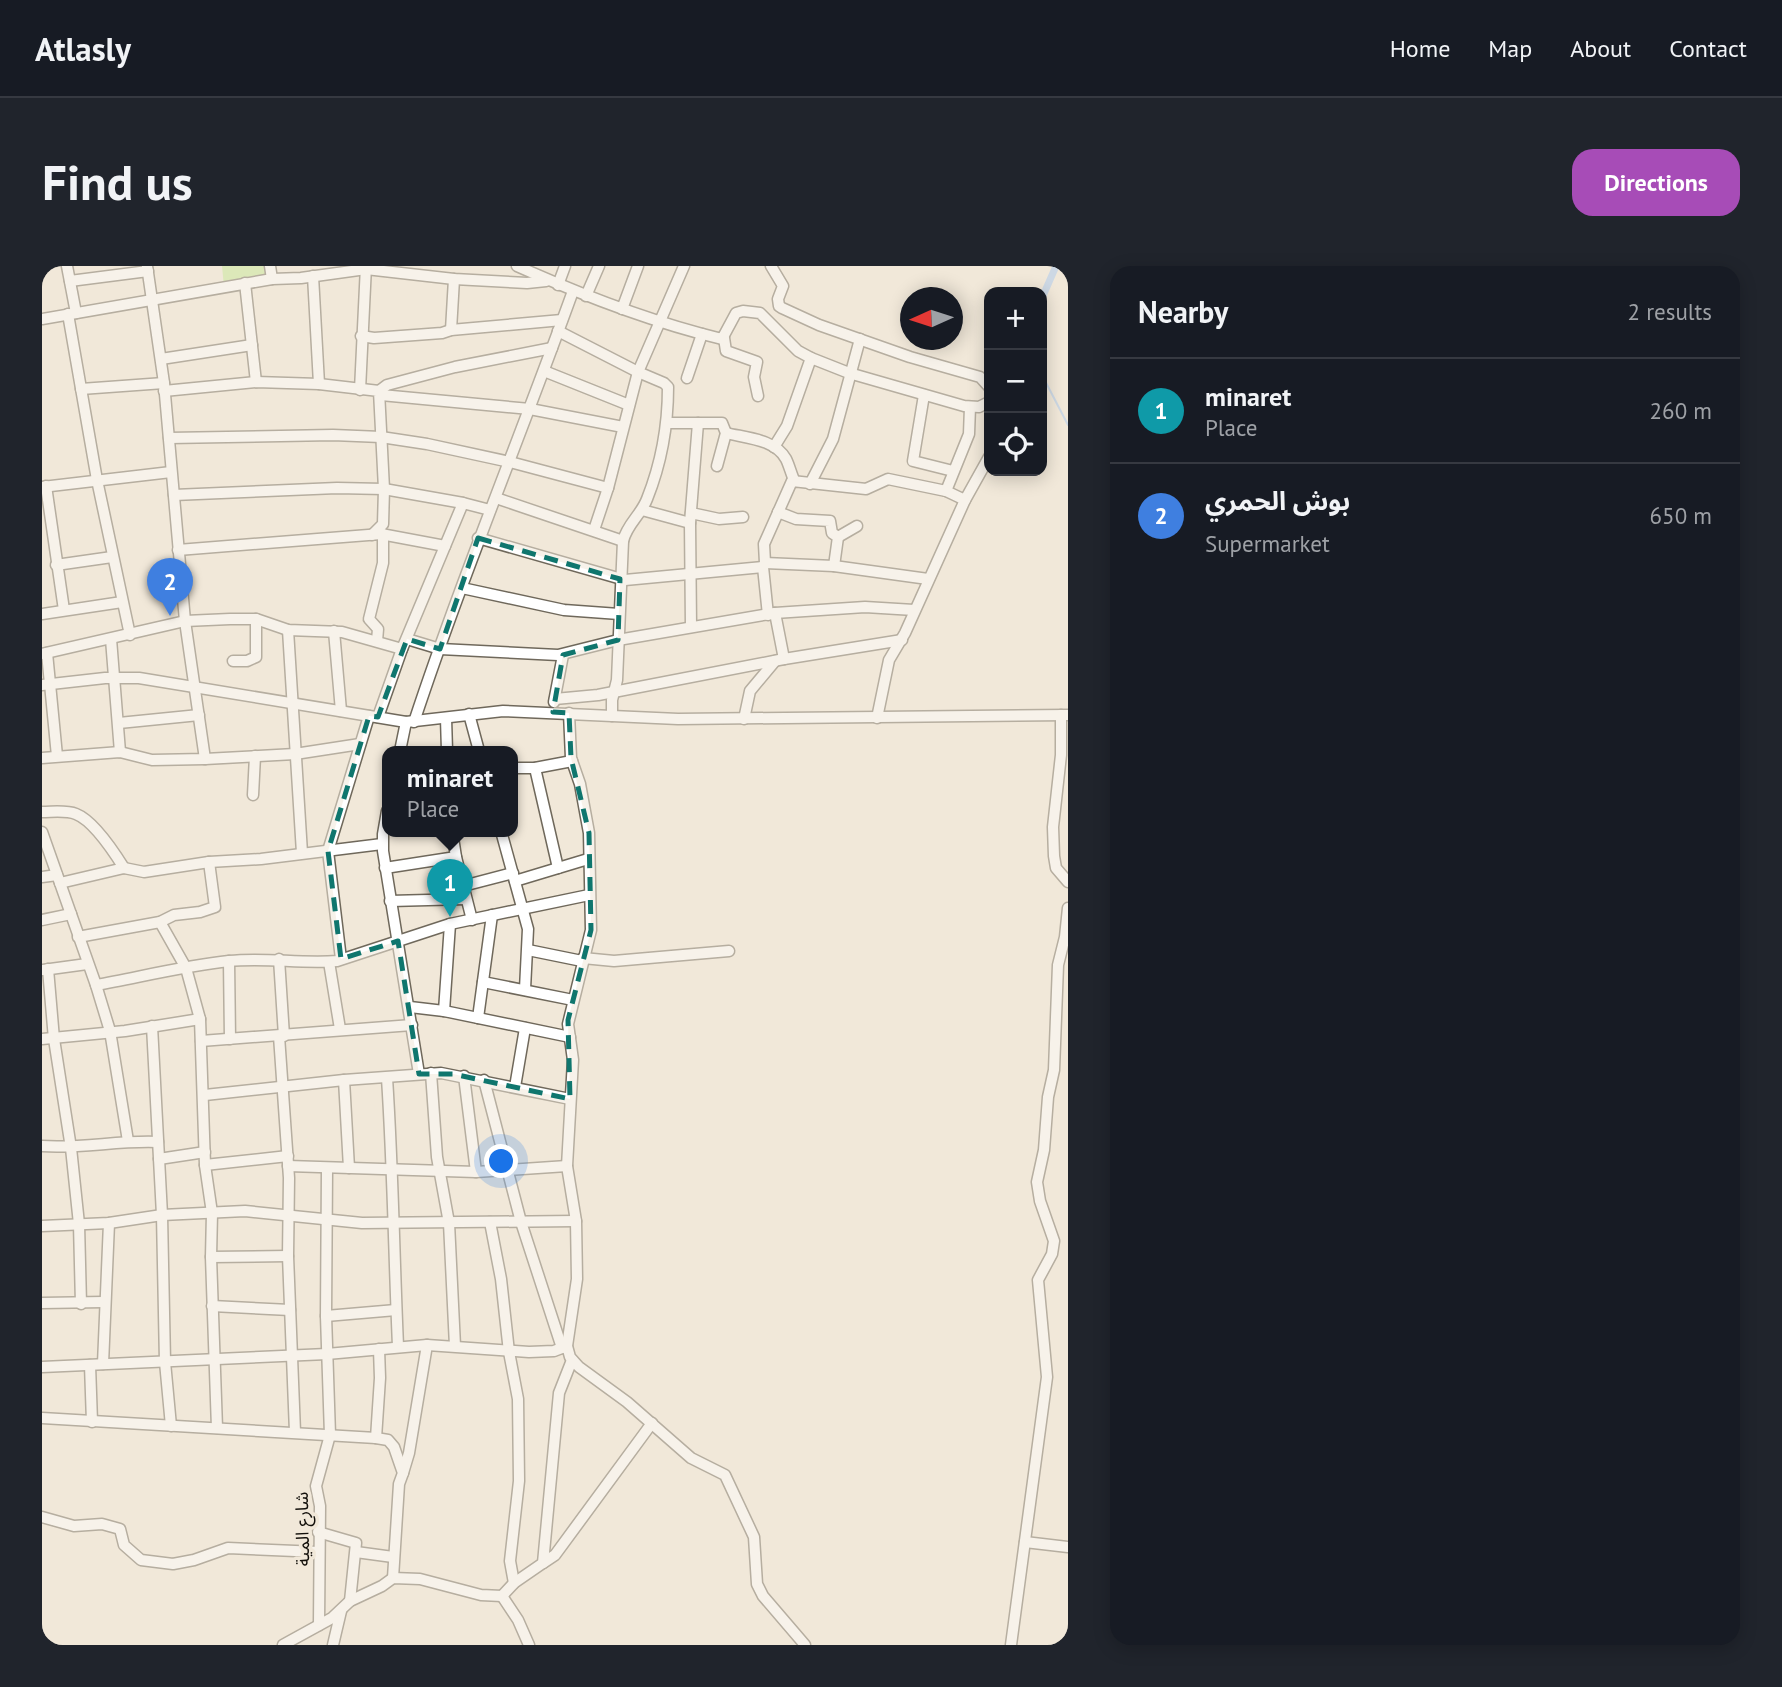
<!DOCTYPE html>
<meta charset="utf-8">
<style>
:root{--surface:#171b24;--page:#20242c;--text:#f1f3f6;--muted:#9ea1a6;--line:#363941;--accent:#a74cb7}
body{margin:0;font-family:"PT Sans","Noto Sans Arabic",sans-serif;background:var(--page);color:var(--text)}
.controls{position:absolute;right:21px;top:21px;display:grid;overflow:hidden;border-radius:14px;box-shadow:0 4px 18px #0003}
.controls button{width:63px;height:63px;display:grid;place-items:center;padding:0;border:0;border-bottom:2px solid var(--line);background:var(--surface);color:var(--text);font:35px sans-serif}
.compass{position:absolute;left:858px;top:21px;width:63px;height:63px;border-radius:50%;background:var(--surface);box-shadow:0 4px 18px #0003;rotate:267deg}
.you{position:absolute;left:460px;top:896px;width:24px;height:24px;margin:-18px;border:5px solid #fff;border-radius:50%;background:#1a73e8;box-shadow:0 0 0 10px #1a73e833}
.badge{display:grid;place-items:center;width:46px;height:46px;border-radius:50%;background:var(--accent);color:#fff;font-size:23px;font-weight:700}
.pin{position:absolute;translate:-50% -58px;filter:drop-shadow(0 2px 4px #0008)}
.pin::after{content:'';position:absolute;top:37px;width:24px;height:21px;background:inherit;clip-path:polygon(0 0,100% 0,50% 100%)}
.popup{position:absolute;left:340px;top:480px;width:136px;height:91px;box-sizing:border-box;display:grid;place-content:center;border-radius:14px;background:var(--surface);filter:drop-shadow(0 2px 5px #0005);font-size:23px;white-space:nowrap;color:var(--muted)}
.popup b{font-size:26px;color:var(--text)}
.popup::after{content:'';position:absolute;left:50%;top:100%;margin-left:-14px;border:14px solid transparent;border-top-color:var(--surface)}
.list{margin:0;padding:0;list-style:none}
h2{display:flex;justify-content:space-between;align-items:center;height:91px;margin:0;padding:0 28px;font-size:30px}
h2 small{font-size:23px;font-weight:400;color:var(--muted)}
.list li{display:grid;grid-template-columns:46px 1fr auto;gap:21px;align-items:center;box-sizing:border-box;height:105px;padding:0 28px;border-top:2px solid var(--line)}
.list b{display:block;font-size:26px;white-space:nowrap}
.list p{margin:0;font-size:23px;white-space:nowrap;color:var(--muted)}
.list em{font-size:23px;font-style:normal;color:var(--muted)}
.icon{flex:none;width:38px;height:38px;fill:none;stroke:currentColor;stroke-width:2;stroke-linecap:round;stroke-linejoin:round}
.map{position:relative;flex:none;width:1026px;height:1379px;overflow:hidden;border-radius:21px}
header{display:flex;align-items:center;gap:42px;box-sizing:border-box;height:98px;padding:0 35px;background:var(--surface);border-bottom:2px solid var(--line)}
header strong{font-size:33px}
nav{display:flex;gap:38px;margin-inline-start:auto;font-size:24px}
.intro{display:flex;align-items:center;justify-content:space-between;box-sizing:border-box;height:168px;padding:0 42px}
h1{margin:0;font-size:49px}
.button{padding:18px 32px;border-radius:21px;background:var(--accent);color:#fff;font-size:24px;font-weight:700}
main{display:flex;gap:42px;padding:0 42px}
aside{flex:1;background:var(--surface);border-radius:21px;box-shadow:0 4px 18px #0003}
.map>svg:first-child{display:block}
.green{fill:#c4e993}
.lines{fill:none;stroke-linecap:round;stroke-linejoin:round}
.stream{stroke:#a2c6f2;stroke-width:2}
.canal{stroke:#a2c6f2;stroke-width:7}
.minor-casing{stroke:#6f685b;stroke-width:13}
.minor{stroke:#fff;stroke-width:10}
.marked{fill:none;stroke:#0f766e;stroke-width:5;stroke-dasharray:14 9;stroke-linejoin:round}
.labels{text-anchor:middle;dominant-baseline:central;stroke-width:7;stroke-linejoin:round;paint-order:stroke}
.street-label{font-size:18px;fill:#120f0a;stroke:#f1e8d9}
</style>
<header>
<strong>Atlasly</strong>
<nav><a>Home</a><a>Map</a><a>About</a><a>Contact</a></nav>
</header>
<div class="intro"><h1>Find us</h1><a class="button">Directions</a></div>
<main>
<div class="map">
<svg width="1026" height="1379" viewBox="0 0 1026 1379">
<rect width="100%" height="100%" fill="#f1e8d9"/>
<polygon class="green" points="180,0 225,0 227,13 182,21"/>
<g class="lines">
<polyline class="stream" points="1000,109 1026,159"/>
<polyline class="canal" points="1000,32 1014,0"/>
<g class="minor-casing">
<g id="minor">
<polyline points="25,0 34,47"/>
<polyline points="105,0 122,117 143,355 163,493"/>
<polyline points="228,0 230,13"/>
<path d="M475,0C542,30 609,56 680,73L694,47L701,45L718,47L756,85L769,92L807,107L922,140L937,141L947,136"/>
<polyline points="729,0 741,20 736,33 737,40 740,42 777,59 868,91 938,111 947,121"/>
<polyline points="271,10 277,118"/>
<polyline points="28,15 106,5"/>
<polyline points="203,17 214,116"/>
<polyline points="516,19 523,0"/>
<polyline points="544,30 557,0"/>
<polyline points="580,43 596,0"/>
<polyline points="26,48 55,214 88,369"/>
<polyline points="0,53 230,13 259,12 324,3 412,13 485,17 504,15"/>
<polyline points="409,64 412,13"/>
<path d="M516,65L596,106L622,117L626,121C626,158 619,198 605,233C599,249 585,258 581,275L575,414L570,434V450"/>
<polyline points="319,70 332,72 400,67 409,64 520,54"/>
<polyline points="682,72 684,85 715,96 712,111 716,130"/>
<polyline points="119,93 210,79"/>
<polyline points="502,105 587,139"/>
<polyline points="645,112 660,68"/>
<polyline points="39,123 122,117"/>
<polyline points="318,124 324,0"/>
<polyline points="122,125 214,116 277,118 337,125 342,223 341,258 330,269"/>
<polyline points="337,125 345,119 413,101 510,82"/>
<polyline points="339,129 488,143 581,161"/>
<polyline points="882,129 871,195 911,205"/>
<polyline points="625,157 680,157 684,167 675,200"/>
<path d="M684,167C704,172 733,173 744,193C747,199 749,207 752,214"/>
<polyline points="127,172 291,169 339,171 385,178 468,196 566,222"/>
<polyline points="732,181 745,160 769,92"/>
<polyline points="768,218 791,173 818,73"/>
<polyline points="4,220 22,344"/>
<polyline points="0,221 129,206"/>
<polyline points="904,225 927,168 928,141"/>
<polyline points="132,229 295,222 342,223 421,237 448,244"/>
<polyline points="454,232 581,275"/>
<polyline points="600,244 648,257"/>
<polyline points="736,246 754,253 788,255 790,267 796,271 792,300"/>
<polyline points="649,247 677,253 701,251"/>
<polyline points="552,264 566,222 596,106 642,0"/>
<polyline points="796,271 815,260"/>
<polyline points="436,272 583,314 721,301"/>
<polyline points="136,284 339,268 403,280"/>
<polyline points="723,297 792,300 886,313"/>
<polyline points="14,299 70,291"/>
<polyline points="420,322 522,344 577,348"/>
<polyline points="733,347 742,393"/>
<polyline points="0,348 80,336"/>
<polyline points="726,349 721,301 723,297 722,278 750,215 824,223 846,213 904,225 923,234"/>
<polyline points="649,361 648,257 656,157"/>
<polyline points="246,364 260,587"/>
<polyline points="292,365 299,445"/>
<polyline points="69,373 78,486"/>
<polyline points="365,373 398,383 516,389 576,374 733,347 823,341 872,344"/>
<polyline points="335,375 336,363 327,353 341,297 341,268"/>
<polyline points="5,387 15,490"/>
<polyline points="0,388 143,355 188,353 214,353 246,364 300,366 360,383"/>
<polyline points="191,395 205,395 214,391 214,353"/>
<polyline points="0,419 63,412 97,412 364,456 461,445 636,453 1026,449"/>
<polyline points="513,433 556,429 742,393 860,374"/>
<polyline points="512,436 521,389"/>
<polyline points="527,447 529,492 538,518 547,567 549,664 526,758 531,794 525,900 534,955 535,1013 525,1080 528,1091 537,1101 585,1136 649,1192 683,1209 712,1271 715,1318 721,1330 763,1379"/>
<polyline points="427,448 437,485"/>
<polyline points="1019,449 1019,489 1011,561 1012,590 1014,602 1026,616"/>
<polyline points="336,451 360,383 421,237"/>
<polyline points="404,452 405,485"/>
<polyline points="835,452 847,394 863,367 923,234 947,191"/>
<polyline points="702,453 708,425 733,395"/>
<path d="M372,456C420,311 479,169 531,25"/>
<polyline points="77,457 157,449"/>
<polyline points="358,485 364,456"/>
<polyline points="0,492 78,486 110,494 163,493 253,488 318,478"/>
<polyline points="471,502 493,502 530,495"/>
<polyline points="493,502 516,602"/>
<polyline points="211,529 213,490"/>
<polyline points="345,545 341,568 341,585 377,808"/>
<path d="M0,546C11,546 24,544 34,548C52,555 72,586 82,602"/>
<polyline points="410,565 414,591 430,654"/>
<polyline points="459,565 486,663 483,723"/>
<polyline points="0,566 54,719 68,765 86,875"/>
<polyline points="343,602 414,591"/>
<polyline points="0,611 15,609"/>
<polyline points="473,615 546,593"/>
<polyline points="18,617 82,602 102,606 167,596 219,593 340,578"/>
<polyline points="421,620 471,607"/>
<polyline points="348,635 424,633"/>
<polyline points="0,654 29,648"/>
<polyline points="118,656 144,702 158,753 163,899 170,947 169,991 175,1162"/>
<polyline points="36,671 118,656 132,649 158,646 173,641 167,596"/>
<polyline points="486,684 540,695"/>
<polyline points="541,692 572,695 687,685"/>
<polyline points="237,693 242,770"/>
<polyline points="299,693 286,585 327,450"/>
<polyline points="187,695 188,773"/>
<polyline points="287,696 298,763"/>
<polyline points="6,703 12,773 29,882 37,958 39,1038"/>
<polyline points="1,704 45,698"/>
<polyline points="441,716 531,734"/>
<path d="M54,719C98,711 142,700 187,695C223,691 259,698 295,695L408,658L547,629"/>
<polyline points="368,741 402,745 528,771"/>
<polyline points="402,745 408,658"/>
<polyline points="436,752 450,649"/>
<polyline points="110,760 120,949 123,1096 129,1160"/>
<polyline points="237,770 247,912 246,990 253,1166"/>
<polyline points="0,773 83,765 158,753"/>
<polyline points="159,775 370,759"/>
<polyline points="389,807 395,891 407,957 413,1080"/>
<polyline points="422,810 434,906"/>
<path d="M345,812C351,902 352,991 356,1080"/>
<polyline points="302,814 307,902"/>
<polyline points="442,814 479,956 520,1082"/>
<polyline points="473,821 483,762"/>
<polyline points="163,829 302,814 399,807 528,833"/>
<path d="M0,880C39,883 77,874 116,876"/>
<polyline points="117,893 163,886"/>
<polyline points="163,899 246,890"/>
<polyline points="246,900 434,906 525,900"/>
<polyline points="448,956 459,1013 467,1086 476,1133 477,1215 468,1295 472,1317"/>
<polyline points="0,960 67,957 120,949 203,945 320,957 534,955"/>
<polyline points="169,991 246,990"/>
<polyline points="0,1037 62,1036"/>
<polyline points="170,1040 248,1044"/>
<polyline points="284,1050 354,1044"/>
<polyline points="337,1083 338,1112 334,1172 346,1174 352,1181 361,1207 357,1218 351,1312"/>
<polyline points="61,1098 67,957"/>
<polyline points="48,1099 50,1156"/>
<polyline points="0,1101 285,1088 385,1079 487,1086 512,1085 525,1080"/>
<polyline points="0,1152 334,1172"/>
<polyline points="361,1207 367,1187 385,1079"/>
<polyline points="0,1251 32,1260 60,1258 78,1263 82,1279 99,1294 131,1298 152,1294 186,1282 277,1286"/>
<polyline points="276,1266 314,1277 308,1335"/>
<polyline points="983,1276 1026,1281"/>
<polyline points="314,1286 351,1291"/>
<polyline points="501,1297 513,1289 610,1157"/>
<polyline points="460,1330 472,1317 501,1297 517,1127 530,1094"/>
<polyline points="460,1330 476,1354 487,1379"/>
<polyline points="277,1359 278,1240 274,1220 288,1169 284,1050 285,903"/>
<polyline points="241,1379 290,1352 308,1335 340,1320 351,1312 378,1313 439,1329 460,1330"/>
<polyline points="291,1379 299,1345"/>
<polyline points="969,1379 1005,1111 996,1014 1010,988 1012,975 998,935 995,916 1002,884 1006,831 1012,804 1016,699 1023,671 1026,642"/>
</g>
</g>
<use href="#minor" class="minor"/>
</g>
<path d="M0 0H1026V1379H0ZM436,272L578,313L576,374L521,389L511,446L527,447L529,492L547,567L549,664L526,754L528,833L411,808H377L356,675L299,693L286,585L327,450L336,451L365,373L398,383Z" fill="#f1e8d9" fill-opacity=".55" fill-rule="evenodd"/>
<path class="marked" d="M436,272L578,313L576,374L521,389L511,446L527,447L529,492L547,567L549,664L526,754L528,833L411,808H377L356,675L299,693L286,585L327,450L336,451L365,373L398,383Z"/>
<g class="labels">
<g class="street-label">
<text transform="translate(260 1263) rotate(-91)">شارع المية</text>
</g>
</g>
</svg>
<div class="controls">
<button>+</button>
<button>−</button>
<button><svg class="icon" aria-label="locate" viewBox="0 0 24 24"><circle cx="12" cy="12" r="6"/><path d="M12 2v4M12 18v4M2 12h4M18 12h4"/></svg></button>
</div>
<svg class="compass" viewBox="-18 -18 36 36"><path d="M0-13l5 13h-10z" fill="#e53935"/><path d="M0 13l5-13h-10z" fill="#9ea1a6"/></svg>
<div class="you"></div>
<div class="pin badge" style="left:408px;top:651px;background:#0f9aa8">1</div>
<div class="popup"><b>minaret</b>Place</div>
<div class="pin badge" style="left:128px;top:350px;background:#3f7fe0">2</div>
</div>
<aside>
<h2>Nearby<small>2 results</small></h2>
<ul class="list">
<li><span class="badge" style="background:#0f9aa8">1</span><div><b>minaret</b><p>Place</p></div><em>260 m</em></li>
<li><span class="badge" style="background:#3f7fe0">2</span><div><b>بوش الحمري</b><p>Supermarket</p></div><em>650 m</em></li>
</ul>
</aside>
</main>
